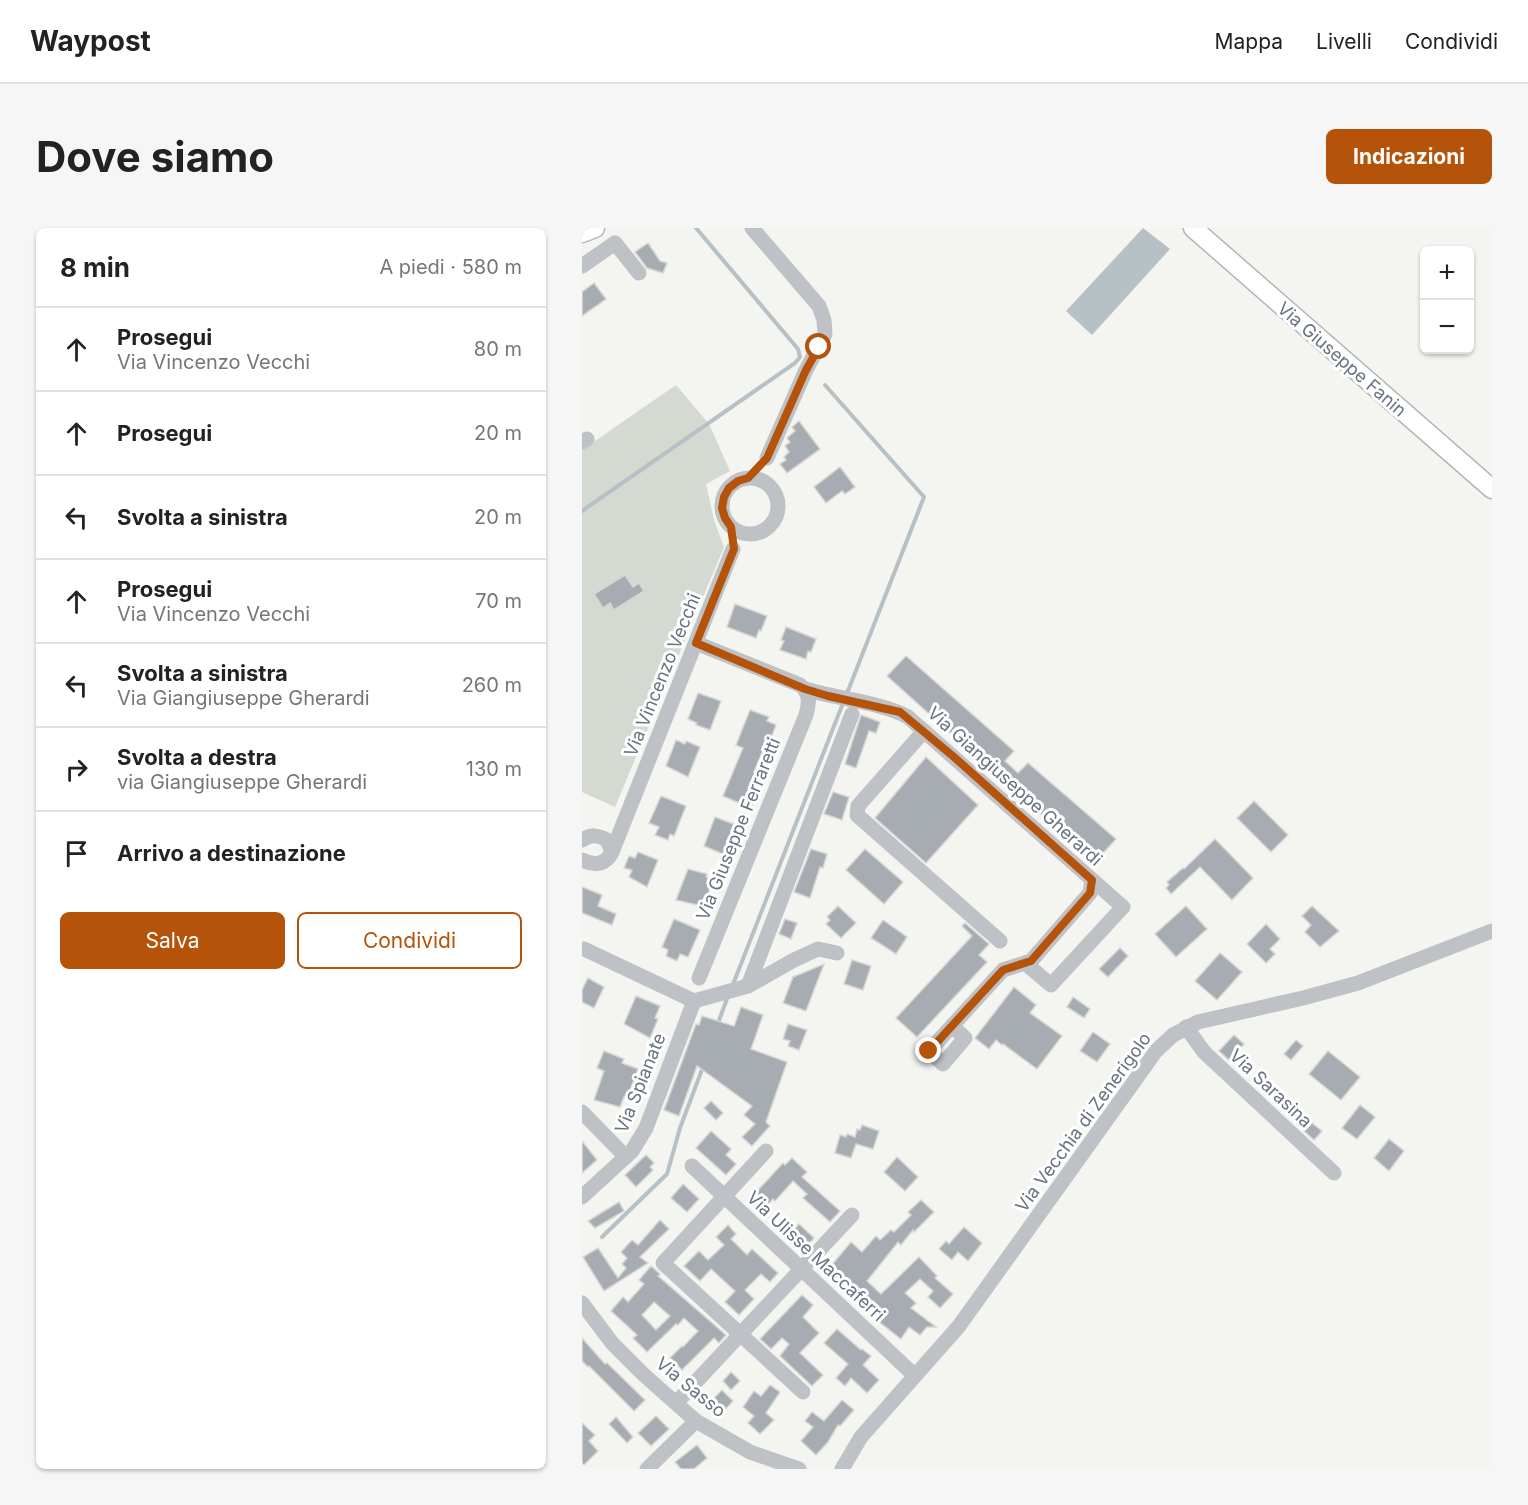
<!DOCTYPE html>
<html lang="it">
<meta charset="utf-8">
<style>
:root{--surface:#fff;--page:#f6f6f6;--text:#222;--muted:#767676;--line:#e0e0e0;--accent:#b45309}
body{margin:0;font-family:Inter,sans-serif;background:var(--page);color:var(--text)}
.controls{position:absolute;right:18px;top:18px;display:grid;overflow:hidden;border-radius:9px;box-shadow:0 2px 4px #0004}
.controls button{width:54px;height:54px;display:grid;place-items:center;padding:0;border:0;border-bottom:2px solid var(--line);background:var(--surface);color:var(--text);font:30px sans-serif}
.stop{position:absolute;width:18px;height:18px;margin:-14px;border:4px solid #b45309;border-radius:50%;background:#fff}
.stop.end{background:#b45309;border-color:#fff;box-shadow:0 2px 6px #0008}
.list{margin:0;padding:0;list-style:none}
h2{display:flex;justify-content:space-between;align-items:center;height:78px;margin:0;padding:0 24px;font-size:26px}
h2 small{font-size:20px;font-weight:400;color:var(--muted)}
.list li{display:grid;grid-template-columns:39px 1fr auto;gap:18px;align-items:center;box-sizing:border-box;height:84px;padding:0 24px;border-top:2px solid var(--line)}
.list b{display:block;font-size:22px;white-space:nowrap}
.list p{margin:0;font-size:20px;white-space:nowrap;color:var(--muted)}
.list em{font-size:20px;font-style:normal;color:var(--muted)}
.actions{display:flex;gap:12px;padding:18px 24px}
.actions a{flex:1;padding:14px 0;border:2px solid var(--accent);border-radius:9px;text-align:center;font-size:21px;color:var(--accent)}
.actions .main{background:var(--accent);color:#fff}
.icon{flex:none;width:33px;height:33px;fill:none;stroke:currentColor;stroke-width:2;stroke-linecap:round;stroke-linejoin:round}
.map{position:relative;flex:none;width:910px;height:1241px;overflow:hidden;border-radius:9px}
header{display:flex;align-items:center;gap:36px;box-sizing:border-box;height:84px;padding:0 30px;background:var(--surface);border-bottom:2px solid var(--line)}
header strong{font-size:28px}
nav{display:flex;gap:33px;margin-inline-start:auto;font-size:21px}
.intro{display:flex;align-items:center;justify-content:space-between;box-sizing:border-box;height:144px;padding:0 36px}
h1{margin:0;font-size:42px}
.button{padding:15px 27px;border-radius:9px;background:var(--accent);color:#fff;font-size:21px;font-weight:700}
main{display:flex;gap:36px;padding:0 36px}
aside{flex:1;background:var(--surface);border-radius:9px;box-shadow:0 2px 4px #0004}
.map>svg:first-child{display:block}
.green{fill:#d4d9d1}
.water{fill:#b7c0c4}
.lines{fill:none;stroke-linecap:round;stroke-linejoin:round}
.stream{stroke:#b7c0c4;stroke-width:4}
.building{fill:#a6acb1;stroke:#d6d6d4;stroke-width:1.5;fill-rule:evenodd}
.major-casing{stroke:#b2b5b9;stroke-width:21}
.minor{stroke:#bec1c5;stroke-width:15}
.major{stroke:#fff;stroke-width:18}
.route{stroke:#b45309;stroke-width:8}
.labels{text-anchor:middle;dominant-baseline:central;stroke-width:6;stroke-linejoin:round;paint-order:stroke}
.street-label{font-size:18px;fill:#67737f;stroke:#fff}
</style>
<header>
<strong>Waypost</strong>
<nav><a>Mappa</a><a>Livelli</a><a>Condividi</a></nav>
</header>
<div class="intro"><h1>Dove siamo</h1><a class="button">Indicazioni</a></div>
<main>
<aside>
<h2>8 min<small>A piedi · 580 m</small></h2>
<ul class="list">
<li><svg class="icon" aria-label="ahead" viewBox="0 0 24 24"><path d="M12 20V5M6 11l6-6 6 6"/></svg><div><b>Prosegui</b><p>Via Vincenzo Vecchi</p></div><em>80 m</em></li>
<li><svg class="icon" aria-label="ahead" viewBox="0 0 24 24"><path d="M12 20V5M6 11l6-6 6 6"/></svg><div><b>Prosegui</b></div><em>20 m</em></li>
<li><svg class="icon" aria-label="left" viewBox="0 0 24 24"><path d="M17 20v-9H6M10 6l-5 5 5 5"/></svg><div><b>Svolta a sinistra</b></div><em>20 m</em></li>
<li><svg class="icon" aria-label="ahead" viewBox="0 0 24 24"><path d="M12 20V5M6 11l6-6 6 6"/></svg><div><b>Prosegui</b><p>Via Vincenzo Vecchi</p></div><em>70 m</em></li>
<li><svg class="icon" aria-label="left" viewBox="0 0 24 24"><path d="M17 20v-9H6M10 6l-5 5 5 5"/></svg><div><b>Svolta a sinistra</b><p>Via Giangiuseppe Gherardi</p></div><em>260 m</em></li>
<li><svg class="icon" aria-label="right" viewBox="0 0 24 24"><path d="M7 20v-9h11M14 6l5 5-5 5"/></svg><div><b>Svolta a destra</b><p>via Giangiuseppe Gherardi</p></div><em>130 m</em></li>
<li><svg class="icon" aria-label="arrive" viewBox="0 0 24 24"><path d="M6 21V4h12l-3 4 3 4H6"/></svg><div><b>Arrivo a destinazione</b></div></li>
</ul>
<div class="actions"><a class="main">Salva</a><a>Condividi</a></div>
</aside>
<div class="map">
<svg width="910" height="1241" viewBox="0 0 910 1241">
<rect width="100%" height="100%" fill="#f4f4f1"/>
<polygon class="green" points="94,157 127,196 148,243 124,256 132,292 142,319 33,579 0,564 0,222"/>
<polygon class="water" points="561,0 588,21 510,107 484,83"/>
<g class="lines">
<g class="stream">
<polyline points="243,157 342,269 264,468"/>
<polyline points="0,283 213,135 218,129 216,121 114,0"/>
<polyline points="150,759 261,475"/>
<polyline points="135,798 146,768"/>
<polyline points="20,1009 85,946 98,900 121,839"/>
</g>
</g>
<g class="building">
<polygon points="66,15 78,33 85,35 81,45 65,40 53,24"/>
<polygon points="12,55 24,71 0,88 0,64"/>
<polygon points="217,193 238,221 205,245 198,236 204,232 202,229 207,224 203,218 208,214 205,210 213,203 210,199"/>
<polygon points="258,239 273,259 263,266 260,263 244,275 232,259"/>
<polygon points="43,347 51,359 57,355 62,363 32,382 28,375 21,380 12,366"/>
<polygon points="153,376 185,388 179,403 177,402 174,410 145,399"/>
<polygon points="204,399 234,411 229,424 226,423 224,431 198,422 202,413 199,412"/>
<polygon points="324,428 432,523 423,533 436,545 446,535 534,611 514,633 489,610 488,612 464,591 305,448"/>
<polygon points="116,465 139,473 128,502 114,497 115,495 106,491"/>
<polygon points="168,482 187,489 185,493 194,497 183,526 180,525 172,544 182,548 170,577 158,572 157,575 141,568 161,520 154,517"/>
<polygon points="279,487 298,494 294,505 287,503 274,540 263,536"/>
<polygon points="94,512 103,516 104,513 118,519 106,549 84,538"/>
<polygon points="344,529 396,577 344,635 293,590"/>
<polygon points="251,564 267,569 260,592 242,586"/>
<polygon points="79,568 104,578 92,608 88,606 86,612 73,607 77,599 67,595"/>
<polygon points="672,573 706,607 689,624 655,590"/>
<polygon points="133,589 159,599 148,629 122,618"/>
<polygon points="633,611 671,650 650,672 618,639 589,666 584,660 587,657 585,654 601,640 602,641"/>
<polygon points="229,621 245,626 241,640 238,639 228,670 212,664"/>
<polygon points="283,621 321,654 302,676 264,642"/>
<polygon points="56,624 76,632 65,659 47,649 50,642 42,640 47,628 53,630"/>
<polygon points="106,641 125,646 124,649 130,651 125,671 123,670 120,678 94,672"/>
<polygon points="0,659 20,667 16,678 34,686 30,697 0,685"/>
<polygon points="256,678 274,695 259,710 244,696 248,692 245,689"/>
<polygon points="604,678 625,701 594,729 573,706"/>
<polygon points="730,678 757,703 738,719 723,704 729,697 720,688"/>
<polygon points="92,691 118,702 106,729 98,726 95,733 84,728 86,722 80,719"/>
<polygon points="203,691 215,695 209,711 197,706"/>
<polygon points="301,692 325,709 314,726 289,710"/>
<polygon points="383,695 407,716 397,727 405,734 335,809 314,790 390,708 380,698"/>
<polygon points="684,696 698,711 688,721 693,726 684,735 665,716"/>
<polygon points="538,720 546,728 526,749 517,741"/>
<polygon points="638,725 660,744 635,772 613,753"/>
<polygon points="270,732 289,738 281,762 262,756"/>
<polygon points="242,736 224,783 201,775 211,749"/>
<polygon points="6,750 22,759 12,780 0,774 0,762"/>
<polygon points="432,759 454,777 448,785 480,808 455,841 421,816 420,817 414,812 407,821 393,810"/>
<polygon points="54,768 78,778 73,790 76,791 68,810 42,796"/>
<polygon points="491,769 508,781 502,790 485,779"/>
<polygon points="159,779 181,787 169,821 205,834 184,894 188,898 170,918 160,909 173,896 162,887 170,878 115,838 97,888 82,882 114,796 117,797 120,788 152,798"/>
<polygon points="206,796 225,802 217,822 206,818 208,813 201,811"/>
<polygon points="511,804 528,816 515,834 498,823"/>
<polygon points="652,807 662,816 647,832 637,823"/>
<polygon points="714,812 721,818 709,832 702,826"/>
<polygon points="22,823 42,831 40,835 56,841 45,870 42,869 38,879 12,872 22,843 15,840"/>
<polygon points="746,823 778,849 759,872 727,846"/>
<polygon points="129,873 141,885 134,892 122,880"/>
<polygon points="778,877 793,889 775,911 760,900"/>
<polygon points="730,895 740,903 732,912 722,903"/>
<polygon points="280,897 297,903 291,921 274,916 269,930 253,925 258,907 264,909 265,906 273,909 275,901 278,902"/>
<polygon points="129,903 149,921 144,927 154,936 144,947 114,920"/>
<polygon points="807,911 822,923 807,943 792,930"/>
<polygon points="0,913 15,932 0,945"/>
<polygon points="64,927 72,935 68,939 71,942 54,959 43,947"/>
<polygon points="315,929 336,949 323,963 302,944"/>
<polygon points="210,930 225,944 220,949 258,983 248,994 221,970 225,966 211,953 193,973 191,971 179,984 166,973 201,935 203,937"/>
<polygon points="101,956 117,971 105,984 89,970"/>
<polygon points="339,972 352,984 332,1004 331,1002 319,1017 316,1014 285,1053 299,1066 337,1029 355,1048 353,1050 371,1066 358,1080 346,1069 351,1063 338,1051 323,1065 334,1075 329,1080 354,1099 345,1099 338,1107 327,1099 319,1111 292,1090 291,1092 243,1045 269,1014 280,1024 294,1008 298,1012 309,1002 312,1004 329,987 326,984"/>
<polygon points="37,974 42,983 13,1000 6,993"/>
<polygon points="78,992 87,1001 58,1029 66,1035 22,1063 1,1029 16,1020 36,1050 44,1040 40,1036 45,1030 39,1024 50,1012 56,1017"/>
<polygon points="217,996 232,1010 221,1022 206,1008"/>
<polygon points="146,997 154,1006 149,1011 165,1027 170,1021 196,1045 188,1054 179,1046 163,1062 172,1071 157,1087 143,1074 153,1063 129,1041 118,1053 102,1038 117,1023 126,1032 142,1017 134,1009"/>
<polygon points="382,999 400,1015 386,1033 376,1024 370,1032 357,1021 364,1013 367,1016"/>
<path d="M69,1038L78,1046L76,1048L144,1107L137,1115L132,1110L100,1142L88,1130L100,1118L101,1119L116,1103L102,1090L96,1097L94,1096L65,1124L51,1110L55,1107L29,1083L41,1069L46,1074L62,1056L57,1052ZM72,1074L88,1088L74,1102L60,1087Z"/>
<polygon points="220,1067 231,1077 221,1089 237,1105 218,1125 241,1147 230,1158 198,1128 207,1116 200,1110 189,1121 178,1111"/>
<polygon points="255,1101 279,1122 280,1121 289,1128 281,1137 297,1152 285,1165 269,1150 263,1158 254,1150 266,1136 242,1115"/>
<polygon points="0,1110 23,1136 25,1135 63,1172 52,1183 7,1138 6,1139 0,1133"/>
<polygon points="149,1144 158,1153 149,1162 141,1153"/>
<polygon points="188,1157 198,1164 184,1185 192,1192 178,1206 166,1195 172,1188 161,1179 172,1163 179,1168"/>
<polygon points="140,1162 151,1173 139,1186 127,1175"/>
<polygon points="260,1172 272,1182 258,1198 256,1197 246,1214 234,1227 219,1213 231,1199 223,1193 230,1184 242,1193"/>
<polygon points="74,1188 87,1201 69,1218 56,1205"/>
<polygon points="34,1189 51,1209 45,1215 27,1196"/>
<polygon points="0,1195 13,1207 7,1213 16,1223 0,1239"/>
<polygon points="115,1217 125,1230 112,1241 99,1241 93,1234"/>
</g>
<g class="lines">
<g class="major-casing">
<g id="major">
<polyline points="611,0 910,261"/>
<polyline points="0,5 13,0"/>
</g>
</g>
<g class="minor">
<polyline points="170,0 237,78 242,92 243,106 224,142 185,230"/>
<polyline points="0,38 33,15 57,45"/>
<polyline points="0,214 5,211"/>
<circle cx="168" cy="278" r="28"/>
<path d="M114,415L218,457C229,466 227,475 224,487L117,750"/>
<path d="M223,461C252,470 302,475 326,489L541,679L469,757L443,735"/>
<polyline points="342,503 276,578 275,587 418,713"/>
<path d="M0,612C9,606 16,607 25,612L30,624C24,637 12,638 0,632"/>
<polyline points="30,624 151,321"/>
<polyline points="2,721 112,773 166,758 212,732 236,721 255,725"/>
<polyline points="166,758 270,486"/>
<polyline points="370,798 383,810 361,836 347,823 421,742 449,733 508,665 510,652"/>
<polyline points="604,799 622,824 752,945"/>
<polyline points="0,884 44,929"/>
<polyline points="184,923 81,1035 221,1164"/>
<polyline points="110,938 332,1147"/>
<polyline points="0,969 50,923 64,900 112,773"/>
<polyline points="0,1075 30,1115 62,1147 114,1193 168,1224 217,1241"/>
<polyline points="94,1175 270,987"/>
<polyline points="65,1241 114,1193"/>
<polyline points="260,1241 279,1209 377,1098 574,823 591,807 616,794 721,770 776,755 910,703"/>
</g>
<use href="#major" class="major"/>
</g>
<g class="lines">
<polyline class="route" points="237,119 224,142 185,230 166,250 156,253 147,260 142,269 140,280 143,290 149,299 152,321 114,415 223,461 246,468 318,484 372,529 510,652 508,665 449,733 421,742 347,823"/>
</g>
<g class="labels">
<g class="street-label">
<text transform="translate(760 131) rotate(41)">Via Giuseppe Fanin</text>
<text transform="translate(80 447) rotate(-68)">Via Vincenzo Vecchi</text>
<text transform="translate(433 558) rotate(42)">Via Giangiuseppe Gherardi</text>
<text transform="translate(156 601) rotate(-68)">Via Giuseppe Ferraretti</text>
<text transform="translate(58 855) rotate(-68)">Via Spianate</text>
<text transform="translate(689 860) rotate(43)">Via Sarasina</text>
<text transform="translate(501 894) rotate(-54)">Via Vecchia di Zenerigolo</text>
<text transform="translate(234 1028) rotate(43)">Via Ulisse Maccaferri</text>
<text transform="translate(109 1159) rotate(39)">Via Sasso</text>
</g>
</g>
</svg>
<div class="controls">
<button>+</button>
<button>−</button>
</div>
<div class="stop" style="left:237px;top:119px"></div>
<div class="stop end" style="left:347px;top:823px"></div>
</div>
</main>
